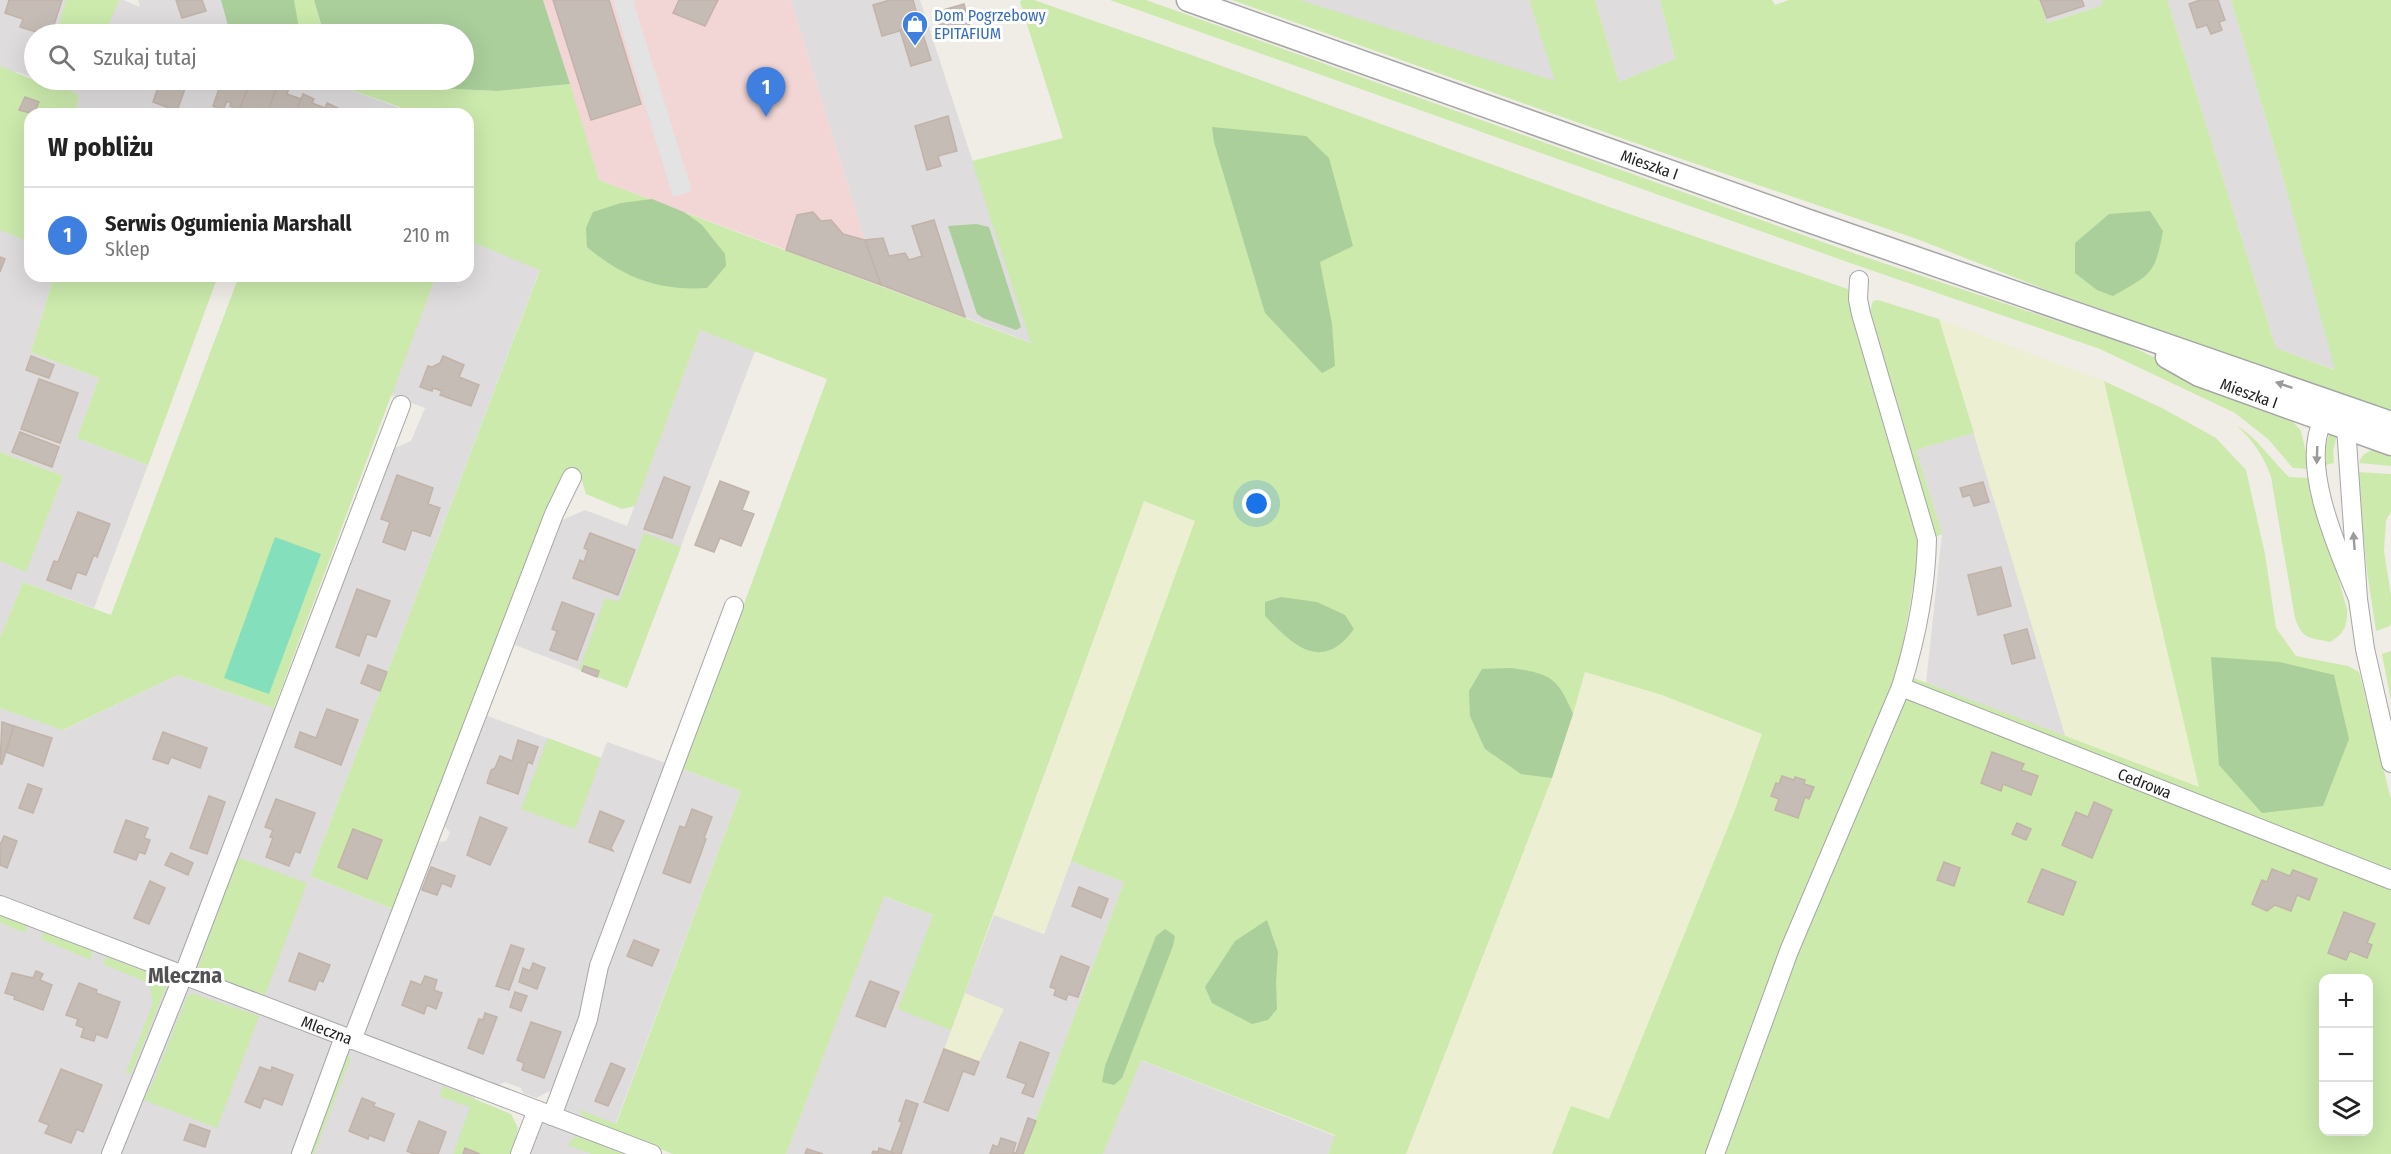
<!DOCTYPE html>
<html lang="pl">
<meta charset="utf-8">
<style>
:root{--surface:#fff;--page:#f2f2f2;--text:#222;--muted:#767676;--line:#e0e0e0;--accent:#cf0000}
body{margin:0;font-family:"Fira Sans Condensed",sans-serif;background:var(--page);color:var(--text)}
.controls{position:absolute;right:18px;bottom:18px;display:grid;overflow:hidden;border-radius:12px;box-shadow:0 6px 24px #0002}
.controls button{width:54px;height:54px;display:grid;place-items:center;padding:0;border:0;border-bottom:2px solid var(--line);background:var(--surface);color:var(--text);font:30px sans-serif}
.you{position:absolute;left:1257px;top:504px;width:21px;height:21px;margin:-15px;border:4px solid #fff;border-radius:50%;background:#1a73e8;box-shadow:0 0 0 9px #1a73e833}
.badge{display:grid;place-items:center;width:39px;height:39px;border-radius:50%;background:var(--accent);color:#fff;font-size:20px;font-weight:700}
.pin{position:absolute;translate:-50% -50px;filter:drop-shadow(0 2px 3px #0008)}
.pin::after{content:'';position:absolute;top:32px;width:21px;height:18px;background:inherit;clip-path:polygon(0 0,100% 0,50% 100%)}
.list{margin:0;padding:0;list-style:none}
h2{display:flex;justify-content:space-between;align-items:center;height:78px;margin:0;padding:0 24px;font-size:26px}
h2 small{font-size:20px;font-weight:400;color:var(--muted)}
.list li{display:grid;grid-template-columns:39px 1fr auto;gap:18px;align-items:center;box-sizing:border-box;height:96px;padding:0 24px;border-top:2px solid var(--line)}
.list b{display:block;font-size:22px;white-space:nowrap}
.list p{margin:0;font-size:20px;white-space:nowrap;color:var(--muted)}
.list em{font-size:20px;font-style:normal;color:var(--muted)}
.icon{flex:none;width:33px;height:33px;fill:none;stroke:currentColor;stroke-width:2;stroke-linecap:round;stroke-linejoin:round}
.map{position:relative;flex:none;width:2391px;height:1154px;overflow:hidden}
.search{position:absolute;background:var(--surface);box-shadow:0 6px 24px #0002;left:24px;top:24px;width:450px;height:66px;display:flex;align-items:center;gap:15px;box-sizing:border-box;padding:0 21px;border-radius:33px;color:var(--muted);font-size:22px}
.panel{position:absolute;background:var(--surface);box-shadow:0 6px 24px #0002;left:24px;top:108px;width:450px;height:174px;border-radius:18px}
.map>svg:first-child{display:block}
.residential{fill:#dedcdc}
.commercial{fill:#f1d6d5}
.farmland{fill:#ecefd1}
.grass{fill:#cbeaac;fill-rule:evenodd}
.forest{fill:#aacf9b}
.pitch{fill:#84dfbc}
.parking{fill:#e3e3e3}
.building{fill:#c5bcb5;stroke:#c2b3a8;stroke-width:1.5}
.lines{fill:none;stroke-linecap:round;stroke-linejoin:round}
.minor-casing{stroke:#a6a6a6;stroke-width:20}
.tertiary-casing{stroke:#a6a6a6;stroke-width:25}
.minor{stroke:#fff;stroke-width:18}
.tertiary{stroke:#fff;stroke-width:22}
.oneway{fill:#9a9a9a}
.labels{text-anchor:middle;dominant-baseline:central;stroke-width:6;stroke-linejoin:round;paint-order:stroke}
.shop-label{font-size:16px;fill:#366cbe;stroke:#fff;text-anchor:start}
.street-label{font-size:16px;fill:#1f1f1f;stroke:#fff}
.district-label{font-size:22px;font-weight:bold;fill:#525252;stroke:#fff}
</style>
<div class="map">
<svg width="2391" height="1154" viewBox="0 0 2391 1154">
<rect width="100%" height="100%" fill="#f0ede6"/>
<g class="residential">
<polygon points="0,0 123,0 140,7 138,0 221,0 231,34 34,34 34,78 17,72 0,72"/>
<polygon points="791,0 920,0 1032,343 881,285 865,240"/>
<polygon points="1300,0 1529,0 1556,82 1350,17"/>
<polygon points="1595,0 1660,0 1675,59 1619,82"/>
<polygon points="2040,0 2103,0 2101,6 2046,23"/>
<polygon points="2167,0 2231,0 2279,163 2336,370 2276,348"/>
<polygon points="40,80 322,80 400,108 397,114 75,114 79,97 75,92"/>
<polygon points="0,201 30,213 30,276 54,276 31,352 99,378 77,438 148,465 94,608 23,582 0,638 0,561 26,571 63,476 0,452"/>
<polygon points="468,240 540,269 310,876 410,916 437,843 446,841 450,833 444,825 485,715 601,758 607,742 666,763 609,919 625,924 683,769 741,791 604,1154 529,1154 552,1090 536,1098 523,1093 521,1088 505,1082 499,1085 483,1078 453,1154 0,1154 0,708 64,730 178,675 292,714 391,450 411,441 425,408 390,395 436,276 468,276"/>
<polygon points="700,330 755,351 627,688 515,645 562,520 585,510 627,526"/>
<polygon points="1974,433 2001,520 2066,738 1926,683 1942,534 1916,450"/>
<polygon points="1071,861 1124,882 1023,1154 786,1154 883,896 933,915 951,1029 994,915 1044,934"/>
<polygon points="1140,1060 1335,1136 1328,1154 1103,1154"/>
</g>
<polygon class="commercial" points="543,0 791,0 865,240 881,285 599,180"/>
<g class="farmland">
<polygon points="1939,319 2104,381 2200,788 2066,738"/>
<polygon points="1143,501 1195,521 1044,934 994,915"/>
<polygon points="1585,671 1662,695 1762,734 1735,810 1609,1119 1571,1107 1552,1154 1406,1154"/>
<polygon points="965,993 1004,1009 979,1062 944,1049"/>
</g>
<g class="grass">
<polygon points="66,0 119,0 105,34 56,34"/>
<polygon points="221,0 314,0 324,34 231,34"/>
<path d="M1022,0H1034L1186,53L1612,208L1848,289L1901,469L1920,547L1898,672L2199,787L2104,381L2162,408L2216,438L2246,470L2265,554L2276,628L2296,656L2348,666L2359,672L2391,799V1154H1552L1571,1106L1609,1119L1735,810L1762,734L1662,695L1585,672L1573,714L1571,710L1546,777L1552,778L1406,1154H1328L1335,1135L1141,1060L1103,1154H1023L1124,882L1071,861L1195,521L1144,501L951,1030L898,1009L933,915L884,896L786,1154H673L613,1131L587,1119L577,1109L616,1124L741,791L683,769L827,379L700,330L635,506L622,509L586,494L582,481L566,474L393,909L310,876L540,270L468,240V114H398L400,107L322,80H359L394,86L497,91L570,84L599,180L1031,343L972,161L1063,138L1020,2ZM2324,978H2368V1132H2324Z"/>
<polygon points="1110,0 1146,0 1859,255 2126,344 2196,377 2288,416 2301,431 2310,469 2293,468 2268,439 2235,413 2100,349 1856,265"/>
<polygon points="1232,0 1300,0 1555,81 1529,0 1595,0 1619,82 1675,59 1660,0 1772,0 1775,5 1789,0 2039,0 2047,23 2101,6 2103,0 2167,0 2276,348 2335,370 2279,163 2231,0 2391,0 2391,411 2052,292 1917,239 1661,152"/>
<polygon points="0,66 34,80 75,92 79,97 75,114 30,114 30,242 0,230"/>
<polygon points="54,276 218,276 148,465 77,438 99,378 31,352"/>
<polygon points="239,276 436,276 274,708 178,675 63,730 0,708 0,638 23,582 111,615"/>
<polygon points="1878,300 1939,319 1974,433 1916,450 1942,534 1933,538 1869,315 1873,301"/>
<path d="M2236,425C2258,438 2270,459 2289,477L2310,478L2347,609C2348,625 2344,634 2330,642C2310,637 2303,641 2295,618L2271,477C2264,456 2252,439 2236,425Z"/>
<polygon points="2330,431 2337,435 2333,451 2334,463 2326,465 2325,449"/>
<path d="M2376,449L2391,451V466L2359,463C2362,454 2366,452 2376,449Z"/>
<polygon points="0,452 63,476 26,572 0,561"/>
<polygon points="2357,472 2391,474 2391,512 2386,520 2384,551 2391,596 2391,623 2390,626 2376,631 2367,571"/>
<polygon points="644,533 681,547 627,688 579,670 605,598 619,602"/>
<polygon points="2391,651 2391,701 2382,654"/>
<polygon points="548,738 601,758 575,829 521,809"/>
<polygon points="237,857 307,883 265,995 199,971 198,967"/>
<polygon points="0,915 27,925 25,933 0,922"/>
<polygon points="44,932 88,948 92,951 91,960 41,939"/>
<polygon points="106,957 161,977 165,981 166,987 131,1074 126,1073 153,1003 149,983 103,964"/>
<polygon points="191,993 259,1016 217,1128 144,1100 154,1080 187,997"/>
<polygon points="347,1056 351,1057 314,1154 307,1154 343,1058"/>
<polygon points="443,1086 511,1114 518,1128 512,1154 453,1154 470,1107 439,1096"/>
<polygon points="574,1137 581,1137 623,1154 592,1154 568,1145"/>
</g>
<g class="forest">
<polygon points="221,0 294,0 300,34 233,34 230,33"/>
<polygon points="314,0 543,0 570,84 497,91 394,86 359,80 464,80 464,34 324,34"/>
<polygon points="1212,127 1306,136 1329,158 1353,246 1320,262 1332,324 1335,366 1322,373 1265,313 1214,142"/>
<path d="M652,199L684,212L702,225L725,254L726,266L707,288C659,291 624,278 587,247L586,228L593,212L621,203Z"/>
<path d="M2150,211L2163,231C2155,275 2151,274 2113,296L2097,290L2075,273V243L2109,214Z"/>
<polygon points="976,224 989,227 1021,327 1016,330 983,318 977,314 948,226"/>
<path d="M1281,597L1317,602L1345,615L1354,629C1322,673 1294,646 1265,616V602Z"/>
<polygon points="2211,657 2280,662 2334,675 2349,739 2323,806 2262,813 2219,765"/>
<path d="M1511,668C1551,674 1557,677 1573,714L1552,778L1521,774L1485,749L1470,716L1469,691L1482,669Z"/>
<polygon points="1267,920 1278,952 1276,983 1277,1009 1268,1020 1252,1024 1212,1003 1205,987 1235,941"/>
<polygon points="1165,929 1175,936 1173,946 1122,1078 1114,1085 1102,1082 1105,1066 1156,936"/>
</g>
<polygon class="pitch" points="275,537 321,554 269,694 224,678"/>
<polygon class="parking" points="613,0 633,0 692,191 673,197"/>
<g class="building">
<polygon points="9,0 62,0 51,34 43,34 20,27 23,19 5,13"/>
<polygon points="176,0 202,0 206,11 182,18"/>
<polygon points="553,0 609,0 641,104 591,120"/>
<polygon points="679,0 718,0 705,26 673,13"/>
<polygon points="890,0 913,0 920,25 882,36 873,5"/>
<polygon points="2040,0 2082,0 2084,6 2047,18"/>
<polygon points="2200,0 2218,0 2225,20 2219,22 2222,30 2211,34 2207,25 2197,28 2189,4"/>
<polygon points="964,4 971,30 943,38 936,12"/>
<polygon points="920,25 931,60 911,66 900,30"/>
<polygon points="217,26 225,30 223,34 213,34"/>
<polygon points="151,80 188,80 177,111 153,102 158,87 149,83"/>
<polygon points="222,80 251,80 239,110 230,106 231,103 227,101 223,110 213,106"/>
<polygon points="251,80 265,80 263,85 276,89 267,114 255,114 256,112 253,111 252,114 238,114"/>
<polygon points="278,84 289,88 287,94 301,99 295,114 267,114"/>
<polygon points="303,94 314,99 312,103 325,108 323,114 295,114"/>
<polygon points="25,97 39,102 34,114 19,110"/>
<polygon points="327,103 338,108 336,112 341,114 323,114"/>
<polygon points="948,116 957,151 938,156 941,166 927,170 915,126"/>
<polygon points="813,212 821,221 831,220 843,234 865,240 881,285 786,250 797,215"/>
<polygon points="934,220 965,317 881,285 865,240 883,238 889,256 905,253 909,260 922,256 912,226"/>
<polygon points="0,257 5,259 0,272"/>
<polygon points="31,356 54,365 49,378 26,370"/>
<polygon points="443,356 464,365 459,377 479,385 471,406 440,395 442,391 433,388 432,391 420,387 428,366 432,367 440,363"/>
<polygon points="39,379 78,393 60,443 21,429"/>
<polygon points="20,432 59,447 52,467 12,452"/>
<polygon points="397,475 433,488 428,504 440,508 430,536 412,530 405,550 383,542 390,522 381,519"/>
<polygon points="664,477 690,487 672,538 644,529"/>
<polygon points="720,481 749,492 742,510 754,514 741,546 720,538 714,552 695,545"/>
<polygon points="1983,482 1989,502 1974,506 1970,495 1963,497 1960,488"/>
<polygon points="78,512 110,524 97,557 94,555 86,575 77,572 71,589 47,580 54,561 58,562"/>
<polygon points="590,533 635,550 618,595 573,578 580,560 584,562 588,550 584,548"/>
<polygon points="2001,567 2011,606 1978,615 1968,575"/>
<polygon points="357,589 390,601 376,637 367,634 359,656 336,647"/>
<polygon points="562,602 594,614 577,660 550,650 557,631 552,629"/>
<polygon points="2027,629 2035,658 2012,664 2004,635"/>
<polygon points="368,665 387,672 380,691 361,683"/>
<polygon points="584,666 599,671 597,677 582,671"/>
<polygon points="327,709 358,720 341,765 295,747 300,732 316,738"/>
<polygon points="2,722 14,726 2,764 0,764"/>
<polygon points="14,726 52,738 43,766 6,752"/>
<polygon points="163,732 207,748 200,768 171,757 168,764 153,759"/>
<polygon points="518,740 538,747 532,764 528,762 518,794 487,783 491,770 495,768 500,756 512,761"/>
<polygon points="1992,752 2024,764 2021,770 2038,776 2031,795 2003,784 2001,791 1981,783"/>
<polygon points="1782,776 1794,780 1795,777 1805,780 1804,784 1814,787 1809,799 1805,797 1798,818 1775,810 1779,799 1771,796 1776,783 1779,784"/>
<polygon points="28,784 42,789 33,813 19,808"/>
<polygon points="209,796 225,802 207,854 190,848"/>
<polygon points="276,799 315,813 300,853 295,851 289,866 266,857 273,838 270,837 273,830 265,827"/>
<polygon points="2094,802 2112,810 2092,858 2062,845 2076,812 2088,817"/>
<polygon points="692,809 712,817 704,838 706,839 690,883 663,873 680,826 685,828"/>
<polygon points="600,811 624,821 611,848 613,851 589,842"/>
<polygon points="480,817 507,828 490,865 467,855"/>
<polygon points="126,820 148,828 144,838 150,840 145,854 139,852 136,860 114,852"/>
<polygon points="2017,823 2031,829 2026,840 2012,834"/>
<polygon points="353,829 382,840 367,879 338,867"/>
<polygon points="4,836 17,841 7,868 0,865 0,845"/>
<polygon points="171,853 193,863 188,875 165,865"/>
<polygon points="1944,862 1960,868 1954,886 1937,880"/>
<polygon points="431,867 455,876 451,887 442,883 437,895 422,890"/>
<polygon points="2042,869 2076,882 2063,915 2028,902"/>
<polygon points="2272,869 2290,876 2293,870 2317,879 2309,900 2297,895 2291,911 2275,905 2267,911 2252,904 2262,880 2267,882"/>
<polygon points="150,881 165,888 149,924 134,918"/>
<polygon points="1079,887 1108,899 1101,918 1072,906"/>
<polygon points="2344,912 2375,924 2367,943 2372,945 2367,958 2350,951 2346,960 2328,953"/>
<polygon points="634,940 659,950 652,966 627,956"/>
<polygon points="511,945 524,949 509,990 496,986"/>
<polygon points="299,953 330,965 323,982 319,980 315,990 289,981"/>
<polygon points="1061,956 1089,967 1078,997 1068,994 1066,1000 1054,995 1056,989 1050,987"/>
<polygon points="533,963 545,968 537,989 519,982 523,968 530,971"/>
<polygon points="36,971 43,974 40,980 52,985 43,1010 14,999 15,996 5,993 12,973 33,978"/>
<polygon points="425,976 437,980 434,990 442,993 436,1009 427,1005 424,1014 402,1005 411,981 421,985"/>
<polygon points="870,981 899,992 885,1027 856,1016"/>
<polygon points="79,983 97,990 96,993 120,1002 107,1038 96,1034 94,1041 81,1037 84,1028 76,1025 78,1019 66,1015"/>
<polygon points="515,992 527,996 521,1011 510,1007"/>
<polygon points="485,1013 497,1017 483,1054 468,1048 479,1019 483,1020"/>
<polygon points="531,1022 561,1032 544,1078 522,1070 524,1063 517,1060"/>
<polygon points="1020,1042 1049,1053 1033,1097 1022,1093 1026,1084 1007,1077"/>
<polygon points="944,1049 979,1062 974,1075 963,1071 948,1111 924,1102"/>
<polygon points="611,1063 625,1069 608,1106 595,1101"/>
<polygon points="260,1067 271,1071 272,1067 293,1075 282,1105 264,1098 260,1108 245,1102"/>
<polygon points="61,1069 102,1085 83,1132 77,1129 71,1143 45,1133 49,1125 39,1121"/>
<polygon points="362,1098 375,1103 373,1106 394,1114 384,1141 369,1135 368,1139 349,1131"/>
<polygon points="906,1100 918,1104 901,1154 895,1154 891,1152 902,1122 899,1121"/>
<polygon points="1028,1118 1036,1121 1023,1154 1018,1154 1016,1153"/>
<polygon points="419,1121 446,1132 438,1154 414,1154 407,1151"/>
<polygon points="190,1124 210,1131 205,1147 184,1140"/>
<polygon points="1001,1138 1016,1143 1013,1152 1018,1154 990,1154 993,1145 998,1147"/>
<polygon points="465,1148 480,1154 463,1154"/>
<polygon points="879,1148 891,1152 895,1154 872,1154 873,1151 878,1152"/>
<polygon points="807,1149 823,1154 805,1154"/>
</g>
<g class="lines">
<g class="minor-casing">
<g id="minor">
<path d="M2358,599C2340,554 2299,467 2323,420C2327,414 2334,409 2340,404L2346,427L2358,599L2365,649L2391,763"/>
<path id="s1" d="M1901,687L2391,880"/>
<path id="s2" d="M0,905L652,1154"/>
<polyline points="352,1040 554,514 572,477"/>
<polyline points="552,1116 588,1019 599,966 734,606"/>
<polyline points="111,1154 183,976 401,405"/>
<polyline points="301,1154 344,1037"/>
<polyline points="520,1154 537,1110"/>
<path d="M1715,1154L1789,951L1901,687C1916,639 1926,590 1927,539L1861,314L1858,299L1859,280"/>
</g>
</g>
<g class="tertiary-casing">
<g id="tertiary">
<path id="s3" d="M1188,0L1806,220L2391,423"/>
<path id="s4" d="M2167,357L2199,375L2391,444"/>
</g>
</g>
<use href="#minor" class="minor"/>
<use href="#tertiary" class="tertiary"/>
</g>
<defs><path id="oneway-solid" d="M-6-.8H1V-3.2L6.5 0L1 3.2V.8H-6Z" transform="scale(1.5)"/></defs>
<g class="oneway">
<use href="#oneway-solid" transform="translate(2284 385) rotate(-161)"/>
<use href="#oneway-solid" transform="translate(2317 455) rotate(92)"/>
<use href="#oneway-solid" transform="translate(2354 541) rotate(-94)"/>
</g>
<defs>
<g id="shop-pin" transform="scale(1.35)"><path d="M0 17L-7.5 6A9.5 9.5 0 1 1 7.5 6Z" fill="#3f7fe0" stroke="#fff"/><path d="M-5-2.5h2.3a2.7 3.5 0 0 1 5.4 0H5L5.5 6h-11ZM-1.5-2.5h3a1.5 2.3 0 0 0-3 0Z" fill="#fff"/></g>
</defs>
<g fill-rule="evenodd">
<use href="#shop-pin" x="915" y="24"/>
</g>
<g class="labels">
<g class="shop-label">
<text x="934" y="15">Dom Pogrzebowy<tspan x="934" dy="18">EPITAFIUM</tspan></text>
</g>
<g class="street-label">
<text stroke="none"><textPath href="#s3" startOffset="490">Mieszka I</textPath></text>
<text stroke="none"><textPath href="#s4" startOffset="90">Mieszka I</textPath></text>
<text stroke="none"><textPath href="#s1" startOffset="262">Cedrowa</textPath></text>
<text stroke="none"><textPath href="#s2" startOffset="350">Mleczna</textPath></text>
</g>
<g class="district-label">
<text x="185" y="975">Mleczna</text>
</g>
</g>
</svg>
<div class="controls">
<button>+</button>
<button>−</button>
<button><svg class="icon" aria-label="layers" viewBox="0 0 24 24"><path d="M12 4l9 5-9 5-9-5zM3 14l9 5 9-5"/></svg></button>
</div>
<div class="you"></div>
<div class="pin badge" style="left:766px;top:117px;background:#3f7fe0">1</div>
<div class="search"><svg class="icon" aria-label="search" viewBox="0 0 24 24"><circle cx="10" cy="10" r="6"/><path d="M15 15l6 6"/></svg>Szukaj tutaj</div>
<section class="panel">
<h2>W pobliżu<small></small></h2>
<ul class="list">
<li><span class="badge" style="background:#3f7fe0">1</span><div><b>Serwis Ogumienia Marshall</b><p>Sklep</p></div><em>210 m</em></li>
</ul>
</section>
</div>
